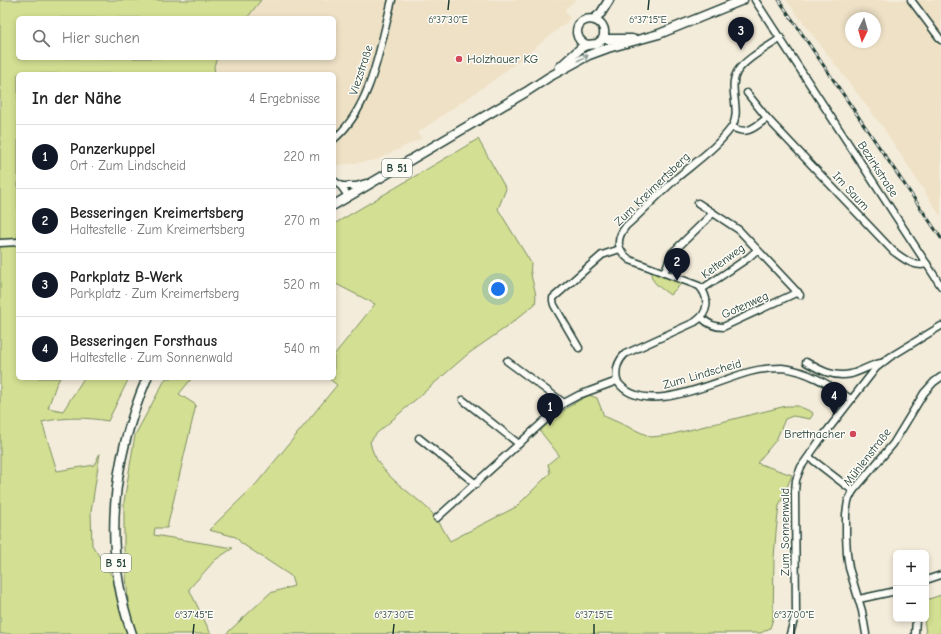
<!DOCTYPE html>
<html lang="de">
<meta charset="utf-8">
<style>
:root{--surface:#fff;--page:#f2f2f2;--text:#222;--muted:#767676;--line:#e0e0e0;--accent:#111827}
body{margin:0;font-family:"Comic Neue",sans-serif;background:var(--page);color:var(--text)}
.controls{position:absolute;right:12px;bottom:12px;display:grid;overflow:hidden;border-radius:6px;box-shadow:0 2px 6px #0003}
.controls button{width:36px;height:36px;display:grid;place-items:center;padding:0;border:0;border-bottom:1px solid var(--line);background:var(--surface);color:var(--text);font:20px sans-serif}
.compass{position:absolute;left:845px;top:12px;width:36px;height:36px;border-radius:50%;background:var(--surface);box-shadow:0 2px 6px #0003;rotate:185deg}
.you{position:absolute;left:498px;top:289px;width:14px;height:14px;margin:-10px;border:3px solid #fff;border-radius:50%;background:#1a73e8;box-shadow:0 0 0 6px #1a73e833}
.badge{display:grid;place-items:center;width:26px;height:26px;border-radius:50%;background:var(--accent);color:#fff;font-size:13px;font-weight:700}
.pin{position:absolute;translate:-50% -33px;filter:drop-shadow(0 1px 2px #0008)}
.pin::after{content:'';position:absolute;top:21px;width:14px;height:12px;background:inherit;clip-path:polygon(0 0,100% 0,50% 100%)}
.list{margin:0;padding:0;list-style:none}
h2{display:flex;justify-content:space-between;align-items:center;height:52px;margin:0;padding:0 16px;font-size:17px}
h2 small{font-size:13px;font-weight:400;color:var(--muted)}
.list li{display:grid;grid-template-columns:26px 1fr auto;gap:12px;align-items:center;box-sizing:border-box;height:64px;padding:0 16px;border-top:1px solid var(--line)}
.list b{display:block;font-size:15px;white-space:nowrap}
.list p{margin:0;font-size:13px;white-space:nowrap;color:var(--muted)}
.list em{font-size:13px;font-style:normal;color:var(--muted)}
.icon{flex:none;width:22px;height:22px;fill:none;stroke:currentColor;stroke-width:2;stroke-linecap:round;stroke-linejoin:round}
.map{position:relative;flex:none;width:941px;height:634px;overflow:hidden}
.search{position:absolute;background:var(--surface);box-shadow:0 2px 6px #0003;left:16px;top:16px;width:320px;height:44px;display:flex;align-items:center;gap:10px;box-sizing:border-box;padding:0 14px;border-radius:6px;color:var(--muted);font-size:15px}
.panel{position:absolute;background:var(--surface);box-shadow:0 2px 6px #0003;left:16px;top:72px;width:320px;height:308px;border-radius:6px}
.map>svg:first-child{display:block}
.built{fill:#eee1c6;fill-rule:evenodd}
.green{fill:#d3df92;stroke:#798e63}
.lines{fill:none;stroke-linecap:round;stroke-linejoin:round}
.minor-casing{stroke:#1f3d34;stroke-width:9}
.major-casing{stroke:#1f3d34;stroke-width:11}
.minor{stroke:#fdfcf7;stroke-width:6}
.major{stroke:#fdfcf7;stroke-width:8}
.rail-casing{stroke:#1f3d34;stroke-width:3}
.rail{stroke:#fdfcf7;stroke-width:1.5;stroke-dasharray:4.5;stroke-linecap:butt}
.oneway{stroke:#8e9c96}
.ticks{fill:none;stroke:#1f3d34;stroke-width:1.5}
.poi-dot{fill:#d1495b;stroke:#fdfcf7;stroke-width:1.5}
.labels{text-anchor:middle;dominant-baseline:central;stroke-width:3;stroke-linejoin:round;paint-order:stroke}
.shield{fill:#fdfcf7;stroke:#62766e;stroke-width:1}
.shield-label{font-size:11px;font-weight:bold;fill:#1f3d34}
.poi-label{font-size:12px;fill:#1f3d34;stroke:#fdfcf7;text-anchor:start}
.street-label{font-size:12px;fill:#1f3d34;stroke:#fdfcf7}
.ticks-label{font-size:10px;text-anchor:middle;fill:#1f3d34;stroke:#fdfcf7;stroke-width:3;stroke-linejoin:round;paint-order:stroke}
</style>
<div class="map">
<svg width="941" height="634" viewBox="0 0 941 634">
<rect width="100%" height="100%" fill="#f4ecda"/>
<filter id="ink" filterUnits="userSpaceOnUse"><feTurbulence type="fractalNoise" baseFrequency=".025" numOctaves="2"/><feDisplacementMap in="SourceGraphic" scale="8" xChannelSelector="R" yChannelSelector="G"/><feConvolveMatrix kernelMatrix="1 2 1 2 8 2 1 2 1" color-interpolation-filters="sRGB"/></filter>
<g filter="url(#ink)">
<g class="built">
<polygon points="261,0 576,0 566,8 565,11 570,18 566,23 494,80 417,133 422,138 376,160 334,166 334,74 215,74 214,66 217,58 334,58 334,18 247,18"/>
<path d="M786,0H941V217L882,126ZM851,18H875V42H851Z"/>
</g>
<g class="green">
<path d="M0,0H261L247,18H18V58H217L214,66L215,74H18V378H60L56,385L48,408L63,411L84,378H129L108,421C86,417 64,417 42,422L57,471L94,465L100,453L91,512L92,545L128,601L124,548V502L135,435L166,378H192L179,394L196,405L167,528H155L154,535L233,548L215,560L189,589L211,634H0Z"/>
<path d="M478,139L506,189L498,209L531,263C531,266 530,269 531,273C532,284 538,293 535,304L508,326L468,354L376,434L370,442C377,476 412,491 433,514C440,522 444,532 450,541L516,507L550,473L548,464L559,455L540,431C556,416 569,405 589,395L597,398L604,416L651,437L669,435L786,406H798L812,412L813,414L810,419L793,416L785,419L776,440L757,463L792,475L779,506L776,532L774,558L773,619L770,628L761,633L226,634L270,593L294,586L291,576L241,543L236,537L209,530L257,483L337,385L328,378H334V355L375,304L334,283V224Z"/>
<path d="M651,272L678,282L681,284L670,295C662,289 650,282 651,272Z"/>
<polygon points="941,595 941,634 926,634 924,619 926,619 926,600"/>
</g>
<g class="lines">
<g class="minor-casing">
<g id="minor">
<polyline points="755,0 941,286"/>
<polyline points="911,0 941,40"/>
<path d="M781,38C768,47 745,59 737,72C727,89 743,111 731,128C717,147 697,161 679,176C661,192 644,210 626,226C615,240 617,250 630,260L699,286C710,298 709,313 695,322L625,354C617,362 615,370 617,381C643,419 715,381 749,372C760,369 771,368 782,368C807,370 831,386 851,399"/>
<path d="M747,93L767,118L893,251C903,258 914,268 927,264"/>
<path d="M732,127C747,136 755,127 767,118"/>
<path d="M334,139C372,107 380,46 392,0"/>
<polyline points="334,181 341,186 348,196"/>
<polyline points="341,186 356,186 366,183"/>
<polyline points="698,203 739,230 800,295"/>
<polyline points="0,243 18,242"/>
<polyline points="664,273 672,253 713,213"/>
<polyline points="702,289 748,258 757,250"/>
<path d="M702,318C708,324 714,327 723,327L798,292"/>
<polyline points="579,348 554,305 553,301 553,298 602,255 620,249"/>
<polyline points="507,361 564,403"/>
<path d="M806,362C820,370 834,378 851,374C862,371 870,365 881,363"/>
<polyline points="463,400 519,444"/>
<polyline points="419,438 476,484"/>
<polyline points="809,457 853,491"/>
<polyline points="437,518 564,403 579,395 617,381"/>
<polyline points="926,580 941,575"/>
<polyline points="859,599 896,591"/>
<polyline points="790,634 796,613 795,491 796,480 801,467 820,440 876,368 890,357 941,326"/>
<polyline points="866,634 862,611 849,568 847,554 846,535 846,514 848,501 853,491 893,444 924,393 934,382 941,377"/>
<polyline points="915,634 916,619"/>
</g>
</g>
<g class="major-casing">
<g id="major">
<polyline points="594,19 601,13 609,0"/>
<path d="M603,39C611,16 576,12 577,33C578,39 582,43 587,45L597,44L603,39H632"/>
<polyline points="560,67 582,47 587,45"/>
<polyline points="334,205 526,92 549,77 589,55 608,48 659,34 743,0"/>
<path d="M132,634C102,548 112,460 147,378"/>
</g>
</g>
<use href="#minor" class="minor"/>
<use href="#major" class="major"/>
<g class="rail-casing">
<polyline id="rail" points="779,0 941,238"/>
</g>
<use href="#rail" class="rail"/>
</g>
<defs><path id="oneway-shaft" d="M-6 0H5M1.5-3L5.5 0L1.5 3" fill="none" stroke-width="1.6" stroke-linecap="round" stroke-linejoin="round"/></defs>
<use class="oneway" href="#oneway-shaft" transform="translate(583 58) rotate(-27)"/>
</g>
<path class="ticks" d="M448,10L449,0M648,10L649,0M193,634L194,624M393,634L394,624M594,634V624M794,634V624"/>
<g class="poi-dot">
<circle cx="459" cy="59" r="4"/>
<circle cx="853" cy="434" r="4"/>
</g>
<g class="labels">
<g class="shield">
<rect x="382" y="159" width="30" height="18" rx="3"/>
<rect x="101" y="554" width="30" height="18" rx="3"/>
</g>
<g class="shield-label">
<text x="397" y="168">B 51</text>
<text x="116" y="563">B 51</text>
</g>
<g class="poi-label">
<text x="467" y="59">Holzhauer KG</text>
<text x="845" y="434" text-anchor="end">Brettnacher</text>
</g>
<g class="street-label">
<text transform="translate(361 70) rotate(-72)">Viezstraße</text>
<text transform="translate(878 169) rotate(57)">Bezirkstraße</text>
<text transform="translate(652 189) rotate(-44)">Zum Kreimertsberg</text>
<text transform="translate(851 191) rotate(47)">Im Saum</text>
<text transform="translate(723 261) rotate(-36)">Keltenweg</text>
<text transform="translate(745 305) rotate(-24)">Gotenweg</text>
<text transform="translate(702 374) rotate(-16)">Zum Lindscheid</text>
<text transform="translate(867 457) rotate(-52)">Mühlenstraße</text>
<text transform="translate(785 532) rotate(-90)">Zum Sonnenwald</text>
</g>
</g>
<g class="ticks-label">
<text x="448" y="23">6°37'30"E</text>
<text x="648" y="23">6°37'15"E</text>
<text x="194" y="618">6°37'45"E</text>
<text x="394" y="618">6°37'30"E</text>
<text x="594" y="618">6°37'15"E</text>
<text x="794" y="618">6°37'00"E</text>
</g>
</svg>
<div class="controls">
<button>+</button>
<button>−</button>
</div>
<svg class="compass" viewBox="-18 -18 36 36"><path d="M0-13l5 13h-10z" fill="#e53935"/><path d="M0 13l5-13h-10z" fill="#767676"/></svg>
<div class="you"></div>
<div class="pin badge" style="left:550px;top:426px">1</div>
<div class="pin badge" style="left:677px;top:281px">2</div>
<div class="pin badge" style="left:741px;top:50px">3</div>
<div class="pin badge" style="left:834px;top:415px">4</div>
<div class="search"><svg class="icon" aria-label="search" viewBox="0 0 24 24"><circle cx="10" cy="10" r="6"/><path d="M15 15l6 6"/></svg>Hier suchen</div>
<section class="panel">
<h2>In der Nähe<small>4 Ergebnisse</small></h2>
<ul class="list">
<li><span class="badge">1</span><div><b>Panzerkuppel</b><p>Ort · Zum Lindscheid</p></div><em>220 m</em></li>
<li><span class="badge">2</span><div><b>Besseringen Kreimertsberg</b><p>Haltestelle · Zum Kreimertsberg</p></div><em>270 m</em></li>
<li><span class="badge">3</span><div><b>Parkplatz B-Werk</b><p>Parkplatz · Zum Kreimertsberg</p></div><em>520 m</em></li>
<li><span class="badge">4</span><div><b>Besseringen Forsthaus</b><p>Haltestelle · Zum Sonnenwald</p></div><em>540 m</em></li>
</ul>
</section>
</div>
